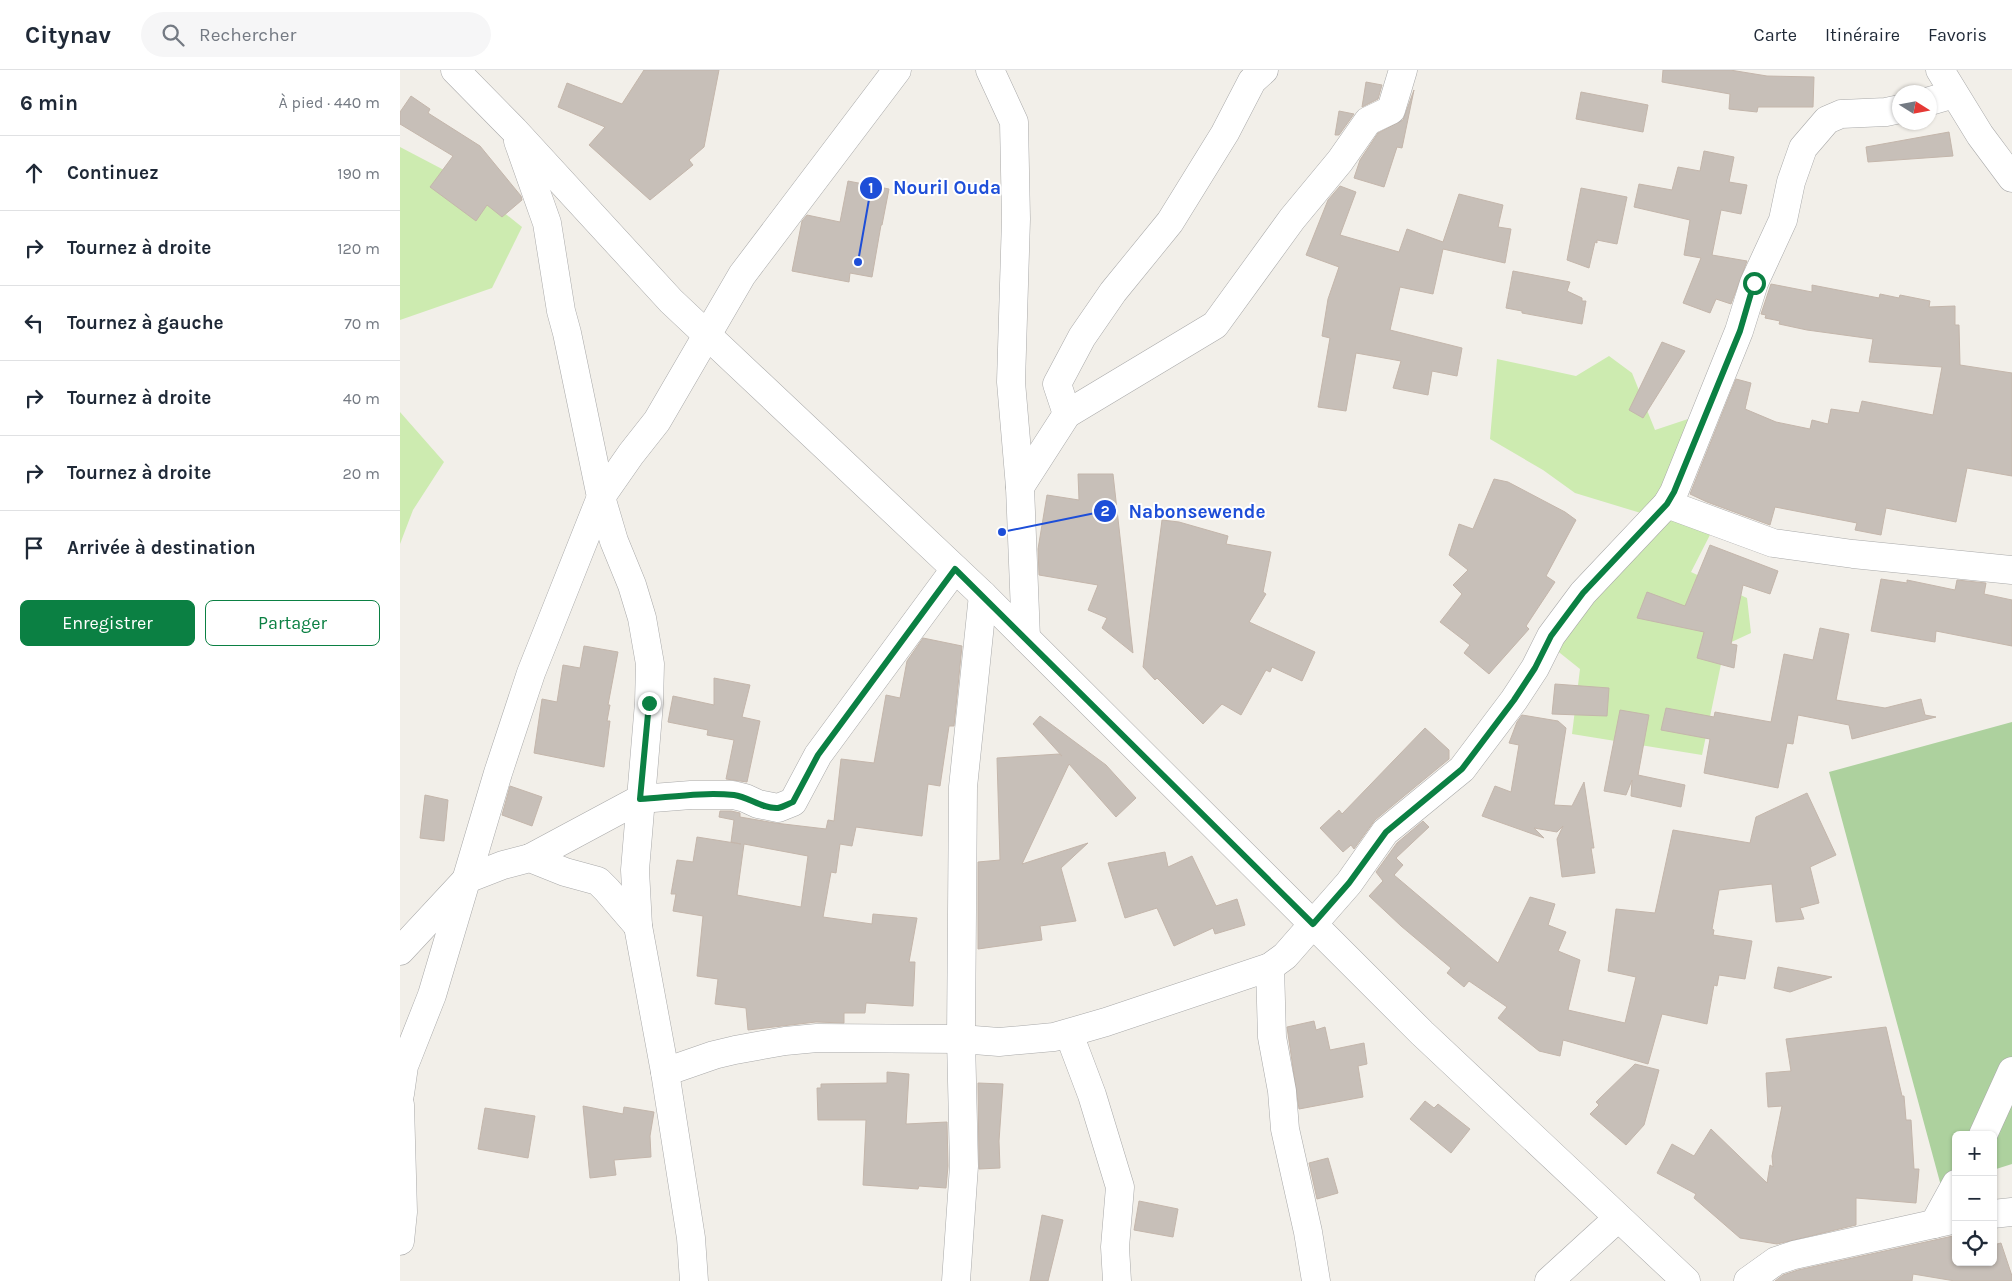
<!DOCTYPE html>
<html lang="fr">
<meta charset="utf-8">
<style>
:root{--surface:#fff;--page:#f6f6f7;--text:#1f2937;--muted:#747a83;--line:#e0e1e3;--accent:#0b8043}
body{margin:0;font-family:Karla,sans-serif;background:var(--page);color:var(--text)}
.controls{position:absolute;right:15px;bottom:15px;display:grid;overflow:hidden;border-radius:8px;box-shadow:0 1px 4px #0004}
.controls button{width:45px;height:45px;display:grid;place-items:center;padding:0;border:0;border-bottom:1px solid var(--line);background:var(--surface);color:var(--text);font:25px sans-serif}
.compass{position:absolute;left:1492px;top:15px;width:45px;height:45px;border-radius:50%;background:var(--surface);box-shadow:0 1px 4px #0004;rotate:101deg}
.stop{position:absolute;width:15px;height:15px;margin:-11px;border:4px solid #0b8043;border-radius:50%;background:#fff}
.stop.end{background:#0b8043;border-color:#fff;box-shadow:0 1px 5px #0008}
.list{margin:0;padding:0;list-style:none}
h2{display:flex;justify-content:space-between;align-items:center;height:65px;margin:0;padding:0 20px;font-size:21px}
h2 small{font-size:16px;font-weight:400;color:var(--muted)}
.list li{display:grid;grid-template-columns:32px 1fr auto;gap:15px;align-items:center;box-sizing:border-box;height:75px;padding:0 20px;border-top:1px solid var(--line)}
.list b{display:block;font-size:19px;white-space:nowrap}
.list em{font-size:16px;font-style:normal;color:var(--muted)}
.actions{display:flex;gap:10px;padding:15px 20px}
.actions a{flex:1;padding:11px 0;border:1px solid var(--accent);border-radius:8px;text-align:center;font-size:18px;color:var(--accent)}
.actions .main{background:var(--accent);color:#fff}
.icon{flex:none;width:28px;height:28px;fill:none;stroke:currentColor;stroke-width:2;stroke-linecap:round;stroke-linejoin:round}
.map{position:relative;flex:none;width:1612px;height:1211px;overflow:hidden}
header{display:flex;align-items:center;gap:30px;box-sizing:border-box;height:70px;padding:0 25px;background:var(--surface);border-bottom:1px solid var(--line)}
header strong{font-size:24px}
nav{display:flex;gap:28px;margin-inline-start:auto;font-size:18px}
.search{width:350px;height:45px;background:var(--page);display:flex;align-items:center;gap:12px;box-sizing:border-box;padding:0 18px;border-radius:28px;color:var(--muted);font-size:19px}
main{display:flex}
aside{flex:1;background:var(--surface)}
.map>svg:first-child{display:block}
.grass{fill:#cdebb0}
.forest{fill:#add19e}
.building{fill:#c7bfb8;stroke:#c4b6ab;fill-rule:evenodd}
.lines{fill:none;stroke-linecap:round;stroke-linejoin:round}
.minor-casing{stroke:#a9a9a9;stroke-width:29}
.minor{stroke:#fff;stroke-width:28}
.route{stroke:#0b8043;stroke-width:6}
.leader{fill:none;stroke:#1d4ed8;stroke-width:2}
.callout-dot{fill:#1d4ed8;stroke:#fff;stroke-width:2}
.mark-label{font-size:15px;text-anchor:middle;font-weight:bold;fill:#fff}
.callout-label{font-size:19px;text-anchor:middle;font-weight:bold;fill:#1d4ed8;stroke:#fff;stroke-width:4;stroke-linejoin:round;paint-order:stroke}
</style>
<header>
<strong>Citynav</strong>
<div class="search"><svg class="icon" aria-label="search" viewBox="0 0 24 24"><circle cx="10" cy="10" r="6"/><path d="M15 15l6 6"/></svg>Rechercher</div>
<nav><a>Carte</a><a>Itinéraire</a><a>Favoris</a></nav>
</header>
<main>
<aside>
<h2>6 min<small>À pied · 440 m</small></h2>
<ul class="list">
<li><svg class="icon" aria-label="ahead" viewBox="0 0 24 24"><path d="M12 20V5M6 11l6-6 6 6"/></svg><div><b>Continuez</b></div><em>190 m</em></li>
<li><svg class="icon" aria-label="right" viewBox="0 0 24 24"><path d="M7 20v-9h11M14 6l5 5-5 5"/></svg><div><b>Tournez à droite</b></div><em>120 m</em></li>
<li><svg class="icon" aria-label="left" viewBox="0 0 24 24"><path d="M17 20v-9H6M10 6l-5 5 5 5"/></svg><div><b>Tournez à gauche</b></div><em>70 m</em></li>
<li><svg class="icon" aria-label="right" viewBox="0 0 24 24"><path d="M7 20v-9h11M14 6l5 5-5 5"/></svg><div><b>Tournez à droite</b></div><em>40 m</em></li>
<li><svg class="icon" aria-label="right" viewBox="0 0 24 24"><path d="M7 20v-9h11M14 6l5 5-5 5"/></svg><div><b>Tournez à droite</b></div><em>20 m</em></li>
<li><svg class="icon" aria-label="arrive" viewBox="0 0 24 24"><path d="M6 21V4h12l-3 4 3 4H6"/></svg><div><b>Arrivée à destination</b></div></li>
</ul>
<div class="actions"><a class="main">Enregistrer</a><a>Partager</a></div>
</aside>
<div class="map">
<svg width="1612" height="1211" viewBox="0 0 1612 1211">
<rect width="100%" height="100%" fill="#f2efe9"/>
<g class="grass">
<polygon points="0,77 63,110 122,157 92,218 0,250"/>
<polygon points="1209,286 1232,303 1255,360 1288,349 1279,388 1261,426 1244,444 1175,423 1143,400 1090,369 1097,289 1176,306"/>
<polygon points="0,342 44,392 13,440 0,474"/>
<polygon points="1269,441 1313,459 1291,502 1347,528 1351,563 1325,575 1302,685 1172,664 1180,599 1155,579 1197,523"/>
</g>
<polygon class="forest" points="1612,652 1612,1094 1593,1100 1593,1065 1556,1065 1556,1112 1541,1116 1429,702"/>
<g class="building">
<polygon points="244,0 319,0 304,77 289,90 293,95 250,130 189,75 205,57 158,37 167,13 222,34"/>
<polygon points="1263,0 1330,0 1367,6 1414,7 1413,37 1358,37 1357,42 1329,39 1330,24 1262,12"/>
<polygon points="966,12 982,15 978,29 962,37"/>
<polygon points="1014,20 1002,78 997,77 984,117 954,108 960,90 978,63 1003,50"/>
<polygon points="1181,22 1248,35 1243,62 1176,49"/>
<polygon points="11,26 30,39 28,43 80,76 121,126 122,130 102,147 87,135 76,151 30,117 53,86 0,54 0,42"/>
<polygon points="939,41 954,44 939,65 935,65"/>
<polygon points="1549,62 1553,86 1468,92 1466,77"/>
<polygon points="1304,81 1334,87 1329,112 1347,115 1341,144 1321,140 1312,185 1347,191 1331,234 1316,229 1310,243 1283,233 1301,188 1284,185 1290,150 1234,137 1239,114 1272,120 1278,97 1300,101"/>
<polygon points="448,111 489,119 482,155 481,155 472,207 450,203 449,212 392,201 402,151 407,145 440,152"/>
<polygon points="940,116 956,122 940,165 999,182 1007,159 1043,172 1059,124 1103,135 1098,157 1111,159 1105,193 1043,179 1033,224 1000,217 990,260 1062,278 1057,306 1032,301 1028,325 993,318 1001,291 956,283 946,341 918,337 930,268 922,266 928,229 939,197 906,185 928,130"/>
<polygon points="1181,118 1227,127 1217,174 1197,170 1197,173 1195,172 1189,198 1167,190"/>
<polygon points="1113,201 1170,212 1167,221 1182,228 1182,231 1186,231 1182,254 1122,243 1122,241 1106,238"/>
<polygon points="1371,214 1412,222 1412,215 1479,228 1480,224 1499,228 1500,225 1530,231 1529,237 1555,236 1555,255 1559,255 1560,295 1612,303 1612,406 1567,398 1556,452 1486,438 1481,465 1455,460 1457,453 1375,437 1370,455 1307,432 1290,424 1336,309 1351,313 1345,339 1376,352 1410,359 1412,350 1428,354 1431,339 1459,343 1462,331 1533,345 1542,297 1469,292 1473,269 1407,260 1379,254 1380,251 1365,248 1366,245 1361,244"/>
<polygon points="1262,272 1285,281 1243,348 1229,340"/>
<polygon points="678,404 713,404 733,583 702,558 707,548 688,540 698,515 639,505 638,479 647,425 679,430"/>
<polygon points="1094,409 1108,412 1165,442 1176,450 1146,506 1155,512 1126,556 1129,559 1089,604 1064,583 1070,575 1040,552 1062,524 1053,515 1068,500 1049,485 1059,454 1073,459"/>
<polygon points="762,450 779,452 828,466 826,474 871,482 863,522 866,524 849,552 915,582 902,611 872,597 870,602 866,600 841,645 822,634 803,654 757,608 755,610 743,597"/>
<polygon points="1310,475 1378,501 1370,524 1343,515 1331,574 1337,575 1334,598 1297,588 1304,562 1237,548 1247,522 1285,536"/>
<polygon points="1481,509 1507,513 1507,510 1555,520 1557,510 1586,513 1584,524 1612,530 1612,576 1536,561 1535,572 1471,561"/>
<polygon points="1420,558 1449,564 1436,630 1485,638 1521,629 1525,645 1536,647 1452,669 1449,655 1398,645 1393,674 1387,673 1378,718 1304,703 1310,669 1261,660 1266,638 1314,647 1315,642 1371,652 1384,584 1413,590"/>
<path d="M523,568L562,576L554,656H549L540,716L528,714L522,766L456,757L452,776L440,774L436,803L431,802L423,847L472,854L473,844L517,848L509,892H515L513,936L466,933L465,943H444V953L416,952L348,960L346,938L315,934L318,909L297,906L303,846L273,841L276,824H271L277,790L293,792L297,767L341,774L331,772L334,750L319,747L320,741H331L340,743V747L375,753L426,759L428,750L434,751L441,689L474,693L486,625L500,628L507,591ZM344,774L408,786L401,837L337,825Z"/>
<polygon points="184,576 218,582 208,635 210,635 207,651 210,651 204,697 134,683 142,629 157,632 163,595 180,598"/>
<polygon points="314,608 350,615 342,647 360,651 347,712 326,709 334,670 307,665 308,660 268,652 273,626 314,635"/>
<polygon points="1155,614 1209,618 1207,646 1152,644"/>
<polygon points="1220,640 1249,645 1238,705 1285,715 1281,737 1231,726 1232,710 1226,725 1204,721"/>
<polygon points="1122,645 1158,651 1166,658 1154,735 1172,736 1184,712 1194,778 1191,778 1195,803 1162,807 1157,769 1163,756 1157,762 1134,758 1144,768 1082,746 1095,716 1111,722 1119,675 1109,673 1117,652"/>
<polygon points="640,646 706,695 736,728 716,747 669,694 622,794 688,773 661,798 676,851 640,856 642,870 578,879 578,792 600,790 597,688 659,684 662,686 633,654"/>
<polygon points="1025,658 1049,680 1049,689 975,750 954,779 951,775 943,782 920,758 939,740 942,744"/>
<polygon points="110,716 142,727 132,756 102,745"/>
<polygon points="1407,723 1436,785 1410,797 1419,833 1400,838 1404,849 1376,852 1372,814 1319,820 1312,859 1314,860 1313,865 1352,871 1345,909 1319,905 1317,916 1314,915 1307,954 1262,944 1248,994 1163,970 1160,986 1139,981 1098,948 1107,937 1069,911 1064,917 1047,903 1051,898 1001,856 969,826 983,811 976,802 997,773 1023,751 1029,757 996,788 1003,795 994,805 1098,893 1130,827 1155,834 1148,855 1166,862 1158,881 1180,890 1168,940 1225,953 1236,907 1208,901 1216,839 1255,843 1273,760 1350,773 1356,747"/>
<polygon points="25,725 48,730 44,771 20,768"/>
<polygon points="765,782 768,797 792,786 816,836 837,829 845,855 815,864 813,858 774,876 757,838 725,848 708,793"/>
<polygon points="1378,897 1432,907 1390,922 1374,918"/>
<polygon points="914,951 916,960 925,957 930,980 964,973 967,994 958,996 963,1027 899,1039 887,957"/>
<polygon points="1486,957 1502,1026 1504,1026 1506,1050 1511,1050 1514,1099 1519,1099 1516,1133 1456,1128 1456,1155 1377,1174 1340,1168 1294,1128 1296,1124 1257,1103 1272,1074 1294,1086 1311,1059 1367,1113 1370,1095 1373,1097 1372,1086 1382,1036 1368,1037 1366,1003 1391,1001 1386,969"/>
<polygon points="1235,994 1259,1000 1244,1055 1226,1075 1190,1044 1199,1035 1196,1032"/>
<polygon points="487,1002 509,1004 506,1054 547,1052 548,1096 546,1118 519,1116 518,1119 463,1115 466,1050 418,1050 417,1018 421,1018 421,1014 487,1013"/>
<polygon points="578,1013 603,1014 599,1071 600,1098 579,1099"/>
<polygon points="1025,1031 1034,1038 1038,1034 1070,1059 1051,1083 1010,1049"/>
<polygon points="183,1036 223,1044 224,1037 254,1042 250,1066 251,1087 214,1090 216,1105 190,1108"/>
<polygon points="85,1038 135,1046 128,1088 78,1079"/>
<polygon points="928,1088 938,1123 917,1129 909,1093"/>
<polygon points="739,1131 778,1139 773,1167 734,1160"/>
<polygon points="642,1145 663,1150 648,1211 630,1211"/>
<polygon points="1553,1166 1556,1175 1556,1192 1593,1192 1593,1175 1601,1173 1612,1206 1612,1211 1555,1211 1513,1204 1512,1211 1375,1211 1383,1205 1398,1200"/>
</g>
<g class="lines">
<g class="minor-casing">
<g id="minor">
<polyline points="55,0 114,60 271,231 583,525 1022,963 1286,1211"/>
<polyline points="590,0 614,52 616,149 611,312 620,417 626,568"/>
<polyline points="1540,0 1580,65 1612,108"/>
<polyline points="1530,31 1554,24"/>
<polyline points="118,71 147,153 161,241 167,263 201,427 214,471 232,515 242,548 250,594 249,633 235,800 238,856 265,1002 291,1168 294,1211"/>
<polyline points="667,344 657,314 682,267 713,222 770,152 825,63 852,11 864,0"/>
<polyline points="620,417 667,344 815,255 892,149 940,91 968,51 991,40 1003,0"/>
<polyline points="1267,434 1373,473 1453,484 1612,500"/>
<polyline points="130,788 240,729 291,725 333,725 345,728 358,734 378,738 393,732 418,685 555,499"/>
<polyline points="0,881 67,809 103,795 130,788 165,802 198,811 207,820 238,856"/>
<polyline points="870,897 872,967 882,1021 885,1059 908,1162 916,1211"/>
<polyline points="669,964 692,1025 720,1117 715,1177 717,1211"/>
<polyline points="265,1002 314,985 335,980 385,971 417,968 561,969 599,972 654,967 706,952 861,900 870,897 885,886 949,813 985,762 1062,699 1114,630 1135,598 1151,566 1183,523 1267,434 1274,422 1339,261 1354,213 1383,150 1391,112 1403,78 1427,50 1441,44 1486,42 1500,39"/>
<polyline points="0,1024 4,996 32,925 98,703 131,603 201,427 231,384 257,351 342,205 497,0"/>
<polyline points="0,1035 3,1142 0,1171"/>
<polyline points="1583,1065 1612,1001"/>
<polyline points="1593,1144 1612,1142"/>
<polyline points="1534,1154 1556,1114"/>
<polyline points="556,1211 564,1096 561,969 563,717 583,525"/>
<polyline points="1149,1211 1218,1148"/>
<polyline points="1348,1211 1376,1191 1394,1185 1556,1149"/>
</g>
</g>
<use href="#minor" class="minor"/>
</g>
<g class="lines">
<path class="route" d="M249,633L240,729C271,727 303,722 334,725C349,727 362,739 378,738C383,737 388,734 393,732L418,685L555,499L913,854L949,813L986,762L1062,699L1114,630L1135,598L1151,566L1183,523L1267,434L1274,422L1340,261L1354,213"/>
</g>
<path class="leader" d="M458 192L471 118M602 462L705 441"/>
<g class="callout-dot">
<circle cx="458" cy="192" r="5"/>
<circle cx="602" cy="462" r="5"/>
<circle cx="471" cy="118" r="12"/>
<circle cx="705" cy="441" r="12"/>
</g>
<g class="mark-label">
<text x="471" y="123">1</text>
<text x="705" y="446">2</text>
</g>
<g class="callout-label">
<text x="547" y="124">Nouril Ouda</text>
<text x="797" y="448">Nabonsewende</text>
</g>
</svg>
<div class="controls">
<button>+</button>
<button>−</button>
<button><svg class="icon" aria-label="locate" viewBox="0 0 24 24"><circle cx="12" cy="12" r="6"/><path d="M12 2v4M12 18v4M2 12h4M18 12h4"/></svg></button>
</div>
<svg class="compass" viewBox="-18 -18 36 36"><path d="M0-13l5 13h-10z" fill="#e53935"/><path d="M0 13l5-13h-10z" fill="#747a83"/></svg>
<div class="stop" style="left:1354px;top:213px"></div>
<div class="stop end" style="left:249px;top:633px"></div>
</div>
</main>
